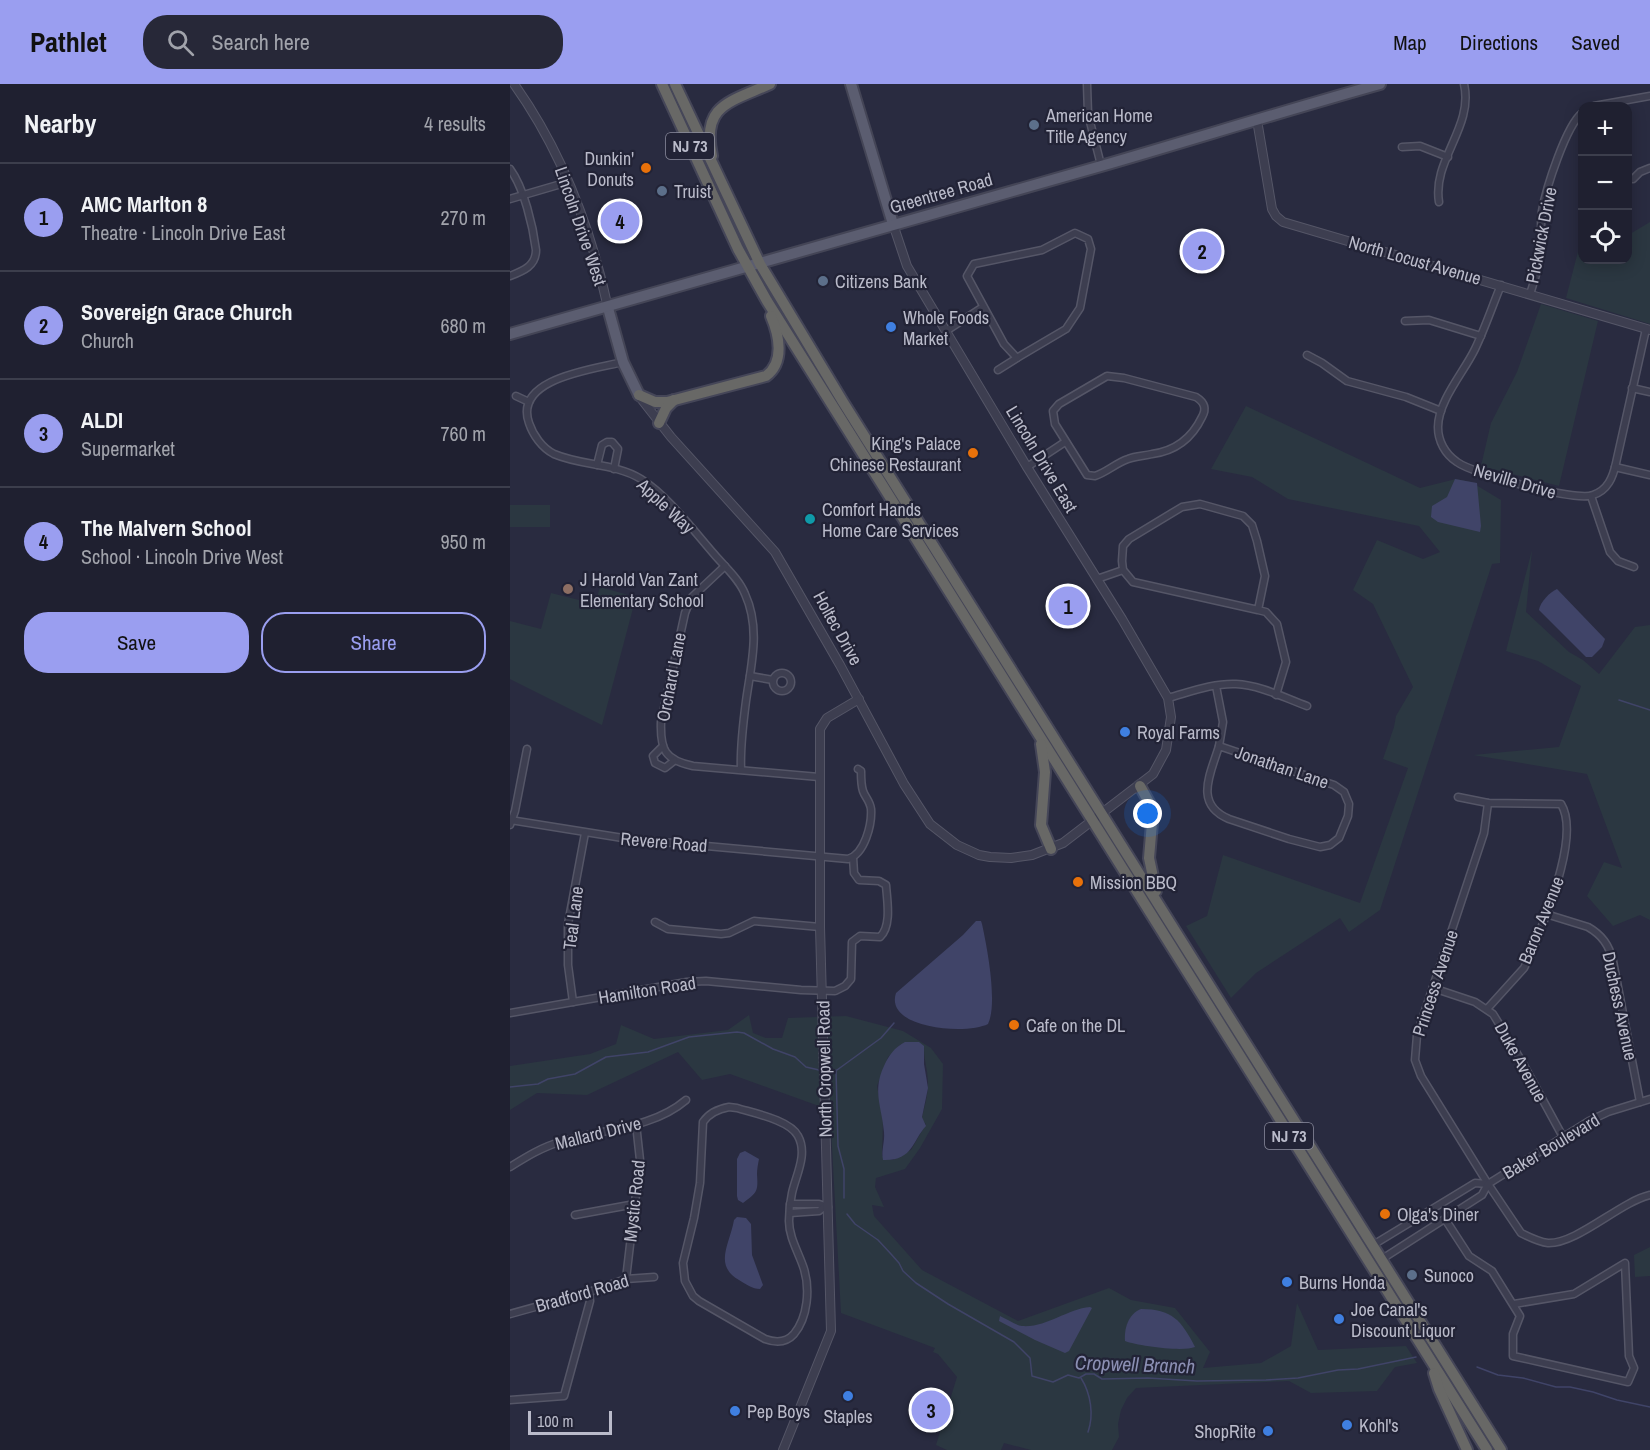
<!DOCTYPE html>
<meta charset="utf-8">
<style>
:root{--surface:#1f2030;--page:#272838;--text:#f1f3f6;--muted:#a1a3ab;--line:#3c3e4c;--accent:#9a9ef0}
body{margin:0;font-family:"Archivo Narrow",sans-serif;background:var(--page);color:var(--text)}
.controls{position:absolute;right:18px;top:18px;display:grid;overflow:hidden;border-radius:12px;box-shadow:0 3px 15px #0003}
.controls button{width:54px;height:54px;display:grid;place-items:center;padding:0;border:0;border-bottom:2px solid var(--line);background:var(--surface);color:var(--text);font:30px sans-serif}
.scale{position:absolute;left:18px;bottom:15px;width:84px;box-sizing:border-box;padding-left:6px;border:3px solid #babbca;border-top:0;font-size:16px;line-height:21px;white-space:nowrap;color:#babbca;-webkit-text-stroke:4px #222336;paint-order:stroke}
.you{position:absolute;left:638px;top:730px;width:21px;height:21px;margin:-15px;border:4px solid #fff;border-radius:50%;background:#1a73e8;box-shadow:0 0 0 9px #1a73e833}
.badge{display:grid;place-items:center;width:39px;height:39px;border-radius:50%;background:var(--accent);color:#111;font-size:20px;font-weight:700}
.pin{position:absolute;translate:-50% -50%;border:3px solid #fff;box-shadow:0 2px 6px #0006}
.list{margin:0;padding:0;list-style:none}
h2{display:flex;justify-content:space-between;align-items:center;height:78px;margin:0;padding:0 24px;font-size:26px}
h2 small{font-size:20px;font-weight:400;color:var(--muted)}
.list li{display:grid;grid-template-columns:39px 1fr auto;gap:18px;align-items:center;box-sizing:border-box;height:108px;padding:0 24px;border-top:2px solid var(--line)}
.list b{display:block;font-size:22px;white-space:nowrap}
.list p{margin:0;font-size:20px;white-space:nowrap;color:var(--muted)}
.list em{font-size:20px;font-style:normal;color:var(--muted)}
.actions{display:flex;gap:12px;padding:18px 24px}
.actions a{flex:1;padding:14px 0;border:2px solid var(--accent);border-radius:24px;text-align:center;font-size:21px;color:var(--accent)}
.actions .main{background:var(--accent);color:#111}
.icon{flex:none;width:33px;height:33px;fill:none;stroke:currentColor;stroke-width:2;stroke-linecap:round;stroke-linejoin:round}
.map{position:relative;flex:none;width:1140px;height:1366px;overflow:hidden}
header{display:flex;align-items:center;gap:36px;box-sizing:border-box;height:84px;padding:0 30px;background:var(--accent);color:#111}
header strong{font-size:28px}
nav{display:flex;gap:33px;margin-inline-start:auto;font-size:21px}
.search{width:420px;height:54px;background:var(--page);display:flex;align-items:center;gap:15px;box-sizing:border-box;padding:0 21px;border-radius:24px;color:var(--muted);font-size:22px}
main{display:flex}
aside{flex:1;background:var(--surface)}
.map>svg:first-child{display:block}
.green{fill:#2b3741;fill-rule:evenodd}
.water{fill:#404468}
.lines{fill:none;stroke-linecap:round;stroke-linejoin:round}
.stream{stroke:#404468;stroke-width:1.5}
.minor-casing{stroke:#555667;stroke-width:9}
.tertiary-casing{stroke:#555667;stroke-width:10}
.primary-casing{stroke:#444556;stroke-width:14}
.trunk-casing{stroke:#454658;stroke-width:14}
.minor{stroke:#3d3e50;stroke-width:6}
.tertiary{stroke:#3d3e50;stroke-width:8}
.primary{stroke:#5b5d70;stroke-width:10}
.trunk{stroke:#686866;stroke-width:10}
.service-dot{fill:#5c6f8a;stroke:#222336;stroke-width:2}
.food-dot{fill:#e8710a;stroke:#222336;stroke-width:2}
.shop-dot{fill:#3f7fe0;stroke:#222336;stroke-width:2}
.culture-dot{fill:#0f9aa8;stroke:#222336;stroke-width:2}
.education-dot{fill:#8d6e63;stroke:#222336;stroke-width:2}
.labels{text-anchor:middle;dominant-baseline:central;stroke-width:4.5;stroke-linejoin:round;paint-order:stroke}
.shield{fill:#222336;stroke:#8c8d9e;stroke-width:1.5}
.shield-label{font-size:16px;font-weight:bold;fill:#babbca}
.poi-label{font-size:18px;fill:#babbca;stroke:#222336;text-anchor:start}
.street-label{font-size:18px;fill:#babbca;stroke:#222336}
.water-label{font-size:20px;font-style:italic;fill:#8b8fb3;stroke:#222336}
</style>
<header>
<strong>Pathlet</strong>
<div class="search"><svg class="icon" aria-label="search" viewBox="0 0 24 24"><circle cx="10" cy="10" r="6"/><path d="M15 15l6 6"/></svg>Search here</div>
<nav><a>Map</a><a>Directions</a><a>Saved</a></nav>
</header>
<main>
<aside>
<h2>Nearby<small>4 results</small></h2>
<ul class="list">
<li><span class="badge">1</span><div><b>AMC Marlton 8</b><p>Theatre · Lincoln Drive East</p></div><em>270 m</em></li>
<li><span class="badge">2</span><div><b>Sovereign Grace Church</b><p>Church</p></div><em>680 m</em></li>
<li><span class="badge">3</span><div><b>ALDI</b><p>Supermarket</p></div><em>760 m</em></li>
<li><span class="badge">4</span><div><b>The Malvern School</b><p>School · Lincoln Drive West</p></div><em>950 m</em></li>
</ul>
<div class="actions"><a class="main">Save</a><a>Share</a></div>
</aside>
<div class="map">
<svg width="1140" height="1366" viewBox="0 0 1140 1366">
<rect width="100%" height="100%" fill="#292b40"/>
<g class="green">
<polygon points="1140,138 1140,240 1056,214 1072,152 1072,176 1118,176 1118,149 1120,150"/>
<polygon points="1031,220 1088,237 1049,402 971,382 981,339 1007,288"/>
<polygon points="736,322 910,404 946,395 961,398 991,416 990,479 982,480 870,826 839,848 830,834 746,889 721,914 676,842 697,832 713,771 850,819 898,684 873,675 884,643 886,632 903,603 863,520 843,506 867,456 913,475 930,468 909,442 778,415 742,393 701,385"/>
<rect x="0" y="421" width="40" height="22"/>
<polygon points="1022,466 1016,528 1059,568 1073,576 1089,590 1125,543 1140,541 1140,836 1130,831 1103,842 1077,812 1094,778 1112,784 1077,690 963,671 1049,663 1071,602 1028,577 996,567"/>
<polygon points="90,503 126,513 92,641 0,595 0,537 31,545 41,509 85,520"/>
<path d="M239,931L243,949L256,954H272L278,934L336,932L393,947L421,964L433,980L432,1025L410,1064L395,1085L366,1094L365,1103L374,1123L362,1121L364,1132L412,1186L508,1237L599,1204L621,1216L665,1224L700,1268L693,1284L751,1279L781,1262L787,1219L808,1266L896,1262L907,1279L885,1283L867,1307L801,1309L779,1297L626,1304L617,1314L611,1326L608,1340L609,1353L602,1366H521L494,1359L491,1366H437L426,1361L447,1293L428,1270L423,1268L425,1264L331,1229L320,1026L220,990L192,996L168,968L77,1011L27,1009L0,1026V982L80,970L106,960L111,941L144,955L218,946ZM391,960L414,964C414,977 418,987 418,999C418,1010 415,1022 412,1033L413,1037L416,1040L401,1066L383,1076L372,1072L373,1035L367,1002L378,973Z"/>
<polygon points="1140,1163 1140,1192 1125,1193 1124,1171"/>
</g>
<g class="water">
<polygon points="945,395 967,399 971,442 970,448 928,438 921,433 922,422 937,413"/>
<path d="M1047,505L1095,555L1092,563L1082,573H1076L1029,526C1030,518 1040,508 1047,505Z"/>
<path d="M466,837H471L472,840C477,863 488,919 478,940C457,951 374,945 386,909L453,851Z"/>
<path d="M395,958H409L414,962V980L418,1004L412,1033L416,1042C402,1057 403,1077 373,1076C371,1066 375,1058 374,1048C372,1023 362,1007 374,982C379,971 384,964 395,958Z"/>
<path d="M235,1067L249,1075C248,1080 247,1085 247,1090C248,1107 248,1108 233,1119L228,1116L227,1112V1075L230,1069Z"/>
<path d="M227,1133L236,1134L241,1140L242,1171L253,1201L250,1205C243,1205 235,1200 229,1196C203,1181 220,1160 224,1136Z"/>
<path d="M580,1223L582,1224L559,1267L555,1269L525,1256L489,1237L490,1232C497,1235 505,1241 512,1242C536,1244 557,1225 580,1223Z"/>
<path d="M631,1225C662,1225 671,1236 685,1263C673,1268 628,1262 615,1257C614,1245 618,1230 631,1225Z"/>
</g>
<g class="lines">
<g class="stream">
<polyline points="1109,616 1140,626"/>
<polyline points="326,986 328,1062 334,1085 334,1114"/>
<polyline points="327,986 371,954 384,939"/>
<polyline points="0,1003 28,1000 38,995 65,990 96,973 138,968 179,953 227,948 234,949 263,965 285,973 296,983 309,986"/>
<polyline points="337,1130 345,1140 368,1156 381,1170 389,1179 393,1187 406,1199 438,1220 504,1258 520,1274 522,1292 543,1298 558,1291 569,1294 576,1290 584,1290 592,1295 638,1294 687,1297 756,1296 788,1294 828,1286 848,1285 906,1273"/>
<polyline points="967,1283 988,1291 1013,1294 1046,1303 1060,1303 1083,1308 1107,1316 1140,1323"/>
<path d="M571,1294C581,1310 584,1331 578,1348"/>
</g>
<g class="minor-casing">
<g id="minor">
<polyline points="577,0 578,30 591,81"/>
<polyline points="1084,22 1140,12"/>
<polyline points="892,63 910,62 938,73"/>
<path d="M0,85C14,104 23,142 26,166C26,182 13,187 0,192"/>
<polyline points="1123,95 1130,88 1140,84"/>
<polyline points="0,115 58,98"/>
<path d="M929,118C922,76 964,43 954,0"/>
<polygon points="565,149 578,155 581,165 570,224 556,245 507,274 494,260 457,192 464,180 532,166"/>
<path d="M991,201C982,223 975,244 965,265C954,288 928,317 928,343C928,357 935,370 947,378C963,390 1066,418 1083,411C1098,406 1103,393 1106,379L1136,245"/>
<path d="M1020,210C1025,195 1030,181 1031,165C1032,152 1030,140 1032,127C1036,104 1056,42 1072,29"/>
<polyline points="895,237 919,236 971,252"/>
<polyline points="436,247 473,223"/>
<polyline points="797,271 812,279 837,297 896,313 931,327"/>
<path d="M113,278C85,285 3,294 19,339C23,351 32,364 44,370C72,382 105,379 131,395C157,411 184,447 204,470C215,483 229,495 235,510C251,545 241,581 236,617C233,640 230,663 231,685"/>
<polyline points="488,286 507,274"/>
<path d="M597,292L614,294L686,313C694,318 697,324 692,333C682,354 665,367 642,370C634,372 626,372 618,375C606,379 597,388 585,392L577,391L545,340L543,327L549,320Z"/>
<polyline points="1122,304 1140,308"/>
<polyline points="6,312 19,318"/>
<polyline points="87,381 92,361 97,358 102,358 108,365 104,385"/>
<polyline points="517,383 555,358"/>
<polyline points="1105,383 1140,391"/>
<polyline points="1081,412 1100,468 1108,477 1124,483"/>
<path d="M215,482L181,514L175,529L151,638C150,666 155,676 183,682L309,693"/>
<polyline points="587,495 613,486"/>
<polyline points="748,526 755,492 747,457 742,441 733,432 690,420 672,423 619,455 613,462 612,477 613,486 623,498 748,526 756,528 767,540 776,578 766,611"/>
<circle cx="272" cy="598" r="9"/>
<polyline points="240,592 263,596"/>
<polyline points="706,602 713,638 709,662"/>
<path d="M658,614C680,608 703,599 726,600C750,601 775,614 797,622"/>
<polyline points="153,662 143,672 145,679 155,684 164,677"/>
<path d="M709,662L824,701L834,708L839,720L838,732L829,754L820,761L810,763L779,755L719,735C683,720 701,689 709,662Z"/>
<path d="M948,713L978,719L1051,720C1071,752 1034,836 1021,870L1014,884L977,925"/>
<path d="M978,719L974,749L907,951L905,976L911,992L978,1100L1011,1149C1019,1153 1029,1158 1038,1159C1067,1160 1110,1118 1140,1111"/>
<path d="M0,736L119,755L338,775C355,770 362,740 361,725C360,717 355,713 353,707C351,701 351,694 351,687L348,685"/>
<polyline points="0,741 5,727 17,665"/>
<path d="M1036,830L1078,843C1092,851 1099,861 1103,877L1130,1018"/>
<polyline points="145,838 158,845 211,850 219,849 244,837 310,843"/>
<polyline points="923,904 965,918 983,930 1011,976 1053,1053"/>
<polyline points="63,918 58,881 58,840 75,749"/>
<path d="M0,929L177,898L196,897L291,906L325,907L335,902L341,895L342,858L350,852L370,853C382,842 377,816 376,801L369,797L349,796L344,789L343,773"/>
<path d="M219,1023L227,1024C243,1029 280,1036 288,1052C298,1070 286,1091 282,1109C280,1118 279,1127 279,1137C279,1154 289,1169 294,1185C300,1205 298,1233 284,1250C276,1259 266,1259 255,1255L189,1217L183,1212L175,1197L173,1179L184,1134L190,1099L193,1038C199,1029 208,1025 219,1023Z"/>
<path d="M0,1083C16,1073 32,1063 50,1058C92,1045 142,1045 176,1016"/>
<polyline points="280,1120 309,1120 318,1123"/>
<polyline points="280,1129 309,1127 314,1123"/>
<polyline points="65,1131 125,1120"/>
<polyline points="935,1135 959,1172 982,1187 1010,1232 1003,1250 1003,1272 1118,1298 1124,1284 1119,1272 1115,1179 1064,1210 1004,1220"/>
<polyline points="863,1161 965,1099 978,1100"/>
<polyline points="872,1175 972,1111 978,1100 1079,1037 1098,1028 1140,1015"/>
<polyline points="116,1195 130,1076 126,1040"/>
<polyline points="0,1230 79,1208 116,1195 144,1193"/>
<polyline points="0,1316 54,1312 80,1217 79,1208"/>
</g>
</g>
<g class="tertiary-casing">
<g id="tertiary">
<path d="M4,0C51,66 81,145 98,224"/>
<polyline points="747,36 762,125 766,132 773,138 1140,246"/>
<polyline points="129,312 161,353 265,468 330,581 394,700 420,740 447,761 469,771 480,773 501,774 522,771 553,759 643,690 656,666 661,633 658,614 612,535 517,383 397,182 383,140"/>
<polyline points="273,1366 321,1247 310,843 310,645 317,634 349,615"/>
</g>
</g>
<g class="primary-casing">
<g id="primary">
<polyline points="341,0 383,140"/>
<polyline points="98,224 113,278 129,311"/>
<path d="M0,250C197,194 394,138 591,82C684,55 777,26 870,0"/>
</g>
</g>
<g class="trunk-casing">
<g id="trunk">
<polyline points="152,0 228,165 257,217 977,1366"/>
<polyline points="165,0 250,180 333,318 991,1366"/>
<path d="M202,72C191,21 220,18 260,0"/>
<path d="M129,311L145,318H157L256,292C275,278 269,251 261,232"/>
<polyline points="149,339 156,324 164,316"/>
<polyline points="531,660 535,688 531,741 541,765"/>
<polyline points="630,702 641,722 642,739 639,774 646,807"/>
<polyline points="924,1289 929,1305 957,1366"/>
</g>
</g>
<use href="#minor" class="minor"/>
<use href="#tertiary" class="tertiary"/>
<use href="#primary" class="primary"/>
<use href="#trunk" class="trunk"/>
</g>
<g class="service-dot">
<circle cx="524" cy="41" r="6"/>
<circle cx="152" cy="107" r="6"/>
<circle cx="313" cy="197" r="6"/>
<circle cx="902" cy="1191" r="6"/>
</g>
<g class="food-dot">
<circle cx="136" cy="84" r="6"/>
<circle cx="463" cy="369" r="6"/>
<circle cx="568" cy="798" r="6"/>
<circle cx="504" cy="941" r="6"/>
<circle cx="875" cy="1130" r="6"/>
</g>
<g class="shop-dot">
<circle cx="381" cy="243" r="6"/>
<circle cx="615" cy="648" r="6"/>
<circle cx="777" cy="1198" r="6"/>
<circle cx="829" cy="1235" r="6"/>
<circle cx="338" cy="1312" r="6"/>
<circle cx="225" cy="1327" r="6"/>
<circle cx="837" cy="1341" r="6"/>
<circle cx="758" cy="1347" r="6"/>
</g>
<circle class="culture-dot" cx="300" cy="435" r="6"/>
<circle class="education-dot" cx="58" cy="505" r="6"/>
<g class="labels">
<g class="shield">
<rect x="156" y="49" width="48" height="26" rx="4.5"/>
<rect x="755" y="1039" width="48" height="26" rx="4.5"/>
</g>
<g class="shield-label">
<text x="180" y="62">NJ 73</text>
<text x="779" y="1052">NJ 73</text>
</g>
<g class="poi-label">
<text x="536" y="31">American Home<tspan x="536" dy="21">Title Agency</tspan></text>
<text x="124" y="74" text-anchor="end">Dunkin'<tspan x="124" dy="21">Donuts</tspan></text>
<text x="164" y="107">Truist</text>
<text x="325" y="197">Citizens Bank</text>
<text x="393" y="233">Whole Foods<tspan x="393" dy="21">Market</tspan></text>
<text x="451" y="359" text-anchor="end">King's Palace<tspan x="451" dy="21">Chinese Restaurant</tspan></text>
<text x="312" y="425">Comfort Hands<tspan x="312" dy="21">Home Care Services</tspan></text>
<text x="70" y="495">J Harold Van Zant<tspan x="70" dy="21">Elementary School</tspan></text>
<text x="627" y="648">Royal Farms</text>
<text x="580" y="798">Mission BBQ</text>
<text x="516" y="941">Cafe on the DL</text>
<text x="887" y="1130">Olga's Diner</text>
<text x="914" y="1191">Sunoco</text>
<text x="789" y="1198">Burns Honda</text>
<text x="841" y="1225">Joe Canal's<tspan x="841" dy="21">Discount Liquor</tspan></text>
<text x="237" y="1327">Pep Boys</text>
<text x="338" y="1332" text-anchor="middle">Staples</text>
<text x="849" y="1341">Kohl's</text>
<text x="746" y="1347" text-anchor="end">ShopRite</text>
</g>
<g class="street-label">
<text transform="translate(431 109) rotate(-16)">Greentree Road</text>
<text transform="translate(71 142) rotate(71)">Lincoln Drive West</text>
<text transform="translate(1031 151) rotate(-79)">Pickwick Drive</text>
<text transform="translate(905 176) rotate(16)">North Locust Avenue</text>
<text transform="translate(532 375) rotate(59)">Lincoln Drive East</text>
<text transform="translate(1005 397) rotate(16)">Neville Drive</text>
<text transform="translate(156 422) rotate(43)">Apple Way</text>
<text transform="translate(328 544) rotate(61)">Holtec Drive</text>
<text transform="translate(161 593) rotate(-79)">Orchard Lane</text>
<text transform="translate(772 683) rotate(19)">Jonathan Lane</text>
<text transform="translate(154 758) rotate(5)">Revere Road</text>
<text transform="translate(63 834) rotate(-83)">Teal Lane</text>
<text transform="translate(1031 836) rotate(-68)">Baron Avenue</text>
<text transform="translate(925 899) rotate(-72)">Princess Avenue</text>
<text transform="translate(137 906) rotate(-9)">Hamilton Road</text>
<text transform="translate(1110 922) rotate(78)">Duchess Avenue</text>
<text transform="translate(1011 978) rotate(61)">Duke Avenue</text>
<text transform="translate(314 985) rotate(-91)">North Cropwell Road</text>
<text transform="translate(88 1049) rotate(-14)">Mallard Drive</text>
<text transform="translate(1041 1062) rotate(-31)">Baker Boulevard</text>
<text transform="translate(124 1117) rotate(-84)">Mystic Road</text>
<text transform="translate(72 1209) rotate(-16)">Bradford Road</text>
</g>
<g class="water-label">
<text transform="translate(625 1280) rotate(2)">Cropwell Branch</text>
</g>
</g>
</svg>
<div class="controls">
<button>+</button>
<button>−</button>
<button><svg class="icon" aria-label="locate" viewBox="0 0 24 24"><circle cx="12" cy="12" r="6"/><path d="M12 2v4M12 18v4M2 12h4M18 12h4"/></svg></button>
</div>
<div class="scale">100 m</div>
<div class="you"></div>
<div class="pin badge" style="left:558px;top:522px">1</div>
<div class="pin badge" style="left:692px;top:167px">2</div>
<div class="pin badge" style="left:421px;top:1326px">3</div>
<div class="pin badge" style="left:110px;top:137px">4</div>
</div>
</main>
